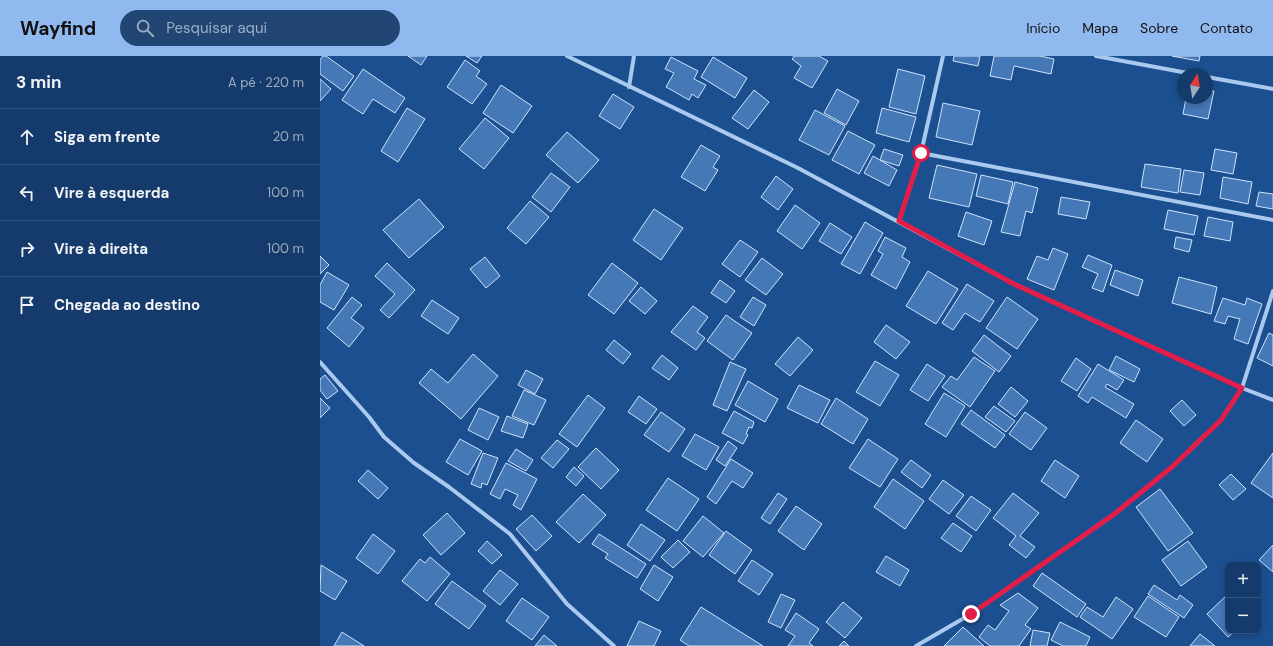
<!DOCTYPE html>
<html lang="pt">
<meta charset="utf-8">
<style>
:root{--surface:#143b6b;--page:#214673;--text:#f1f3f6;--muted:#9dadc1;--line:#33557e;--accent:#90b9f0}
body{margin:0;font-family:"DM Sans",sans-serif;background:var(--page);color:var(--text)}
.controls{position:absolute;right:12px;bottom:12px;display:grid;overflow:hidden;border-radius:8px;box-shadow:0 2px 6px #0003}
.controls button{width:36px;height:36px;display:grid;place-items:center;padding:0;border:0;border-bottom:1px solid var(--line);background:var(--surface);color:var(--text);font:20px sans-serif}
.compass{position:absolute;left:857px;top:12px;width:36px;height:36px;border-radius:50%;background:var(--surface);box-shadow:0 2px 6px #0003;rotate:12deg}
.stop{position:absolute;width:12px;height:12px;margin:-9px;border:3px solid #e11d48;border-radius:50%;background:#fff}
.stop.end{background:#e11d48;border-color:#fff;box-shadow:0 1px 4px #0008}
.list{margin:0;padding:0;list-style:none}
h2{display:flex;justify-content:space-between;align-items:center;height:52px;margin:0;padding:0 16px;font-size:17px}
h2 small{font-size:13px;font-weight:400;color:var(--muted)}
.list li{display:grid;grid-template-columns:26px 1fr auto;gap:12px;align-items:center;box-sizing:border-box;height:56px;padding:0 16px;border-top:1px solid var(--line)}
.list b{display:block;font-size:15px;white-space:nowrap}
.list em{font-size:13px;font-style:normal;color:var(--muted)}
.icon{flex:none;width:22px;height:22px;fill:none;stroke:currentColor;stroke-width:2;stroke-linecap:round;stroke-linejoin:round}
.map{position:relative;flex:none;width:953px;height:590px;overflow:hidden}
header{display:flex;align-items:center;gap:24px;box-sizing:border-box;height:56px;padding:0 20px;background:var(--accent);color:#111}
header strong{font-size:19px}
nav{display:flex;gap:22px;margin-inline-start:auto;font-size:14px}
.search{width:280px;height:36px;background:var(--page);display:flex;align-items:center;gap:10px;box-sizing:border-box;padding:0 14px;border-radius:22px;color:var(--muted);font-size:15px}
main{display:flex}
aside{flex:1;background:var(--surface)}
.map>svg:first-child{display:block}
.building{fill:#4478b7;stroke:#cfe3fa}
.lines{fill:none;stroke-linecap:round;stroke-linejoin:round}
.street{stroke:#a9c9ee;stroke-width:4}
.route{stroke:#e11d48;stroke-width:5}
</style>
<header>
<strong>Wayfind</strong>
<div class="search"><svg class="icon" aria-label="search" viewBox="0 0 24 24"><circle cx="10" cy="10" r="6"/><path d="M15 15l6 6"/></svg>Pesquisar aqui</div>
<nav><a>Início</a><a>Mapa</a><a>Sobre</a><a>Contato</a></nav>
</header>
<main>
<aside>
<h2>3 min<small>A pé · 220 m</small></h2>
<ul class="list">
<li><svg class="icon" aria-label="ahead" viewBox="0 0 24 24"><path d="M12 20V5M6 11l6-6 6 6"/></svg><div><b>Siga em frente</b></div><em>20 m</em></li>
<li><svg class="icon" aria-label="left" viewBox="0 0 24 24"><path d="M17 20v-9H6M10 6l-5 5 5 5"/></svg><div><b>Vire à esquerda</b></div><em>100 m</em></li>
<li><svg class="icon" aria-label="right" viewBox="0 0 24 24"><path d="M7 20v-9h11M14 6l5 5-5 5"/></svg><div><b>Vire à direita</b></div><em>100 m</em></li>
<li><svg class="icon" aria-label="arrive" viewBox="0 0 24 24"><path d="M6 21V4h12l-3 4 3 4H6"/></svg><div><b>Chegada ao destino</b></div></li>
</ul>
</aside>
<div class="map">
<svg width="953" height="590" viewBox="0 0 953 590">
<rect width="100%" height="100%" fill="#1b4f8f"/>
<g class="building">
<polygon points="3,0 6,0 34,20 23,35 0,18 0,4"/>
<polygon points="88,0 107,0 101,9"/>
<polygon points="146,0 162,0 157,7"/>
<polygon points="474,0 499,0 508,5 492,32 474,22 481,10 472,3"/>
<polygon points="634,0 660,0 658,10 633,5"/>
<polygon points="674,0 720,0 734,3 731,18 694,10 691,24 670,20"/>
<polygon points="852,0 880,0 879,5"/>
<polygon points="351,1 378,15 374,23 386,29 378,42 372,38 369,44 346,31 354,17 345,13"/>
<polygon points="393,1 427,22 415,42 381,21"/>
<polygon points="145,4 160,15 156,20 167,28 152,48 127,31"/>
<polygon points="43,13 85,42 75,57 53,43 43,58 22,44"/>
<polygon points="578,13 605,20 596,58 569,51"/>
<polygon points="0,23 11,33 0,45"/>
<polygon points="181,29 212,50 193,77 163,57"/>
<polygon points="517,33 539,45 526,69 504,57"/>
<polygon points="434,34 449,46 428,73 412,62"/>
<polygon points="887,34 894,35 888,63 863,58 866,42 887,42"/>
<polygon points="293,38 314,51 300,73 279,60"/>
<polygon points="623,47 660,55 652,89 616,81"/>
<polygon points="87,52 105,63 78,106 61,95"/>
<polygon points="562,52 596,61 589,86 556,77"/>
<polygon points="495,54 525,70 509,99 479,84"/>
<polygon points="165,62 189,82 164,113 139,93"/>
<polygon points="528,75 555,89 539,118 512,104"/>
<polygon points="247,76 279,104 258,127 226,99"/>
<polygon points="381,89 400,100 393,111 398,114 385,135 361,121"/>
<polygon points="564,93 583,99 579,110 560,104"/>
<polygon points="895,93 917,97 913,118 891,114"/>
<polygon points="553,100 577,114 569,130 544,117"/>
<polygon points="825,108 861,113 858,137 821,131"/>
<polygon points="617,109 657,118 649,151 609,142"/>
<polygon points="864,114 884,117 880,139 860,136"/>
<polygon points="231,117 250,131 231,156 212,141"/>
<polygon points="661,119 693,126 688,148 656,140"/>
<polygon points="456,120 473,133 458,154 441,141"/>
<polygon points="903,121 932,126 928,148 900,142"/>
<polygon points="695,126 718,132 712,157 706,155 700,180 681,176"/>
<polygon points="939,136 953,138 953,153 936,150"/>
<polygon points="741,141 770,146 766,163 738,158"/>
<polygon points="99,143 124,171 89,202 63,174"/>
<polygon points="210,145 229,161 206,188 187,172"/>
<polygon points="475,149 500,167 482,193 457,175"/>
<polygon points="334,153 363,172 341,204 313,184"/>
<polygon points="848,154 878,160 874,179 844,173"/>
<polygon points="646,156 672,165 664,189 638,180"/>
<polygon points="888,161 913,166 910,185 884,180"/>
<polygon points="545,166 563,177 540,218 521,208"/>
<polygon points="510,167 532,181 521,198 499,185"/>
<polygon points="565,181 586,192 582,201 590,206 576,233 551,219 563,198 558,195"/>
<polygon points="856,181 872,184 869,196 854,192"/>
<polygon points="420,184 438,196 420,221 402,208"/>
<polygon points="733,192 748,198 734,234 707,223 717,200 728,204"/>
<polygon points="768,199 792,209 783,236 772,232 778,218 762,211"/>
<polygon points="0,200 9,209 0,218"/>
<polygon points="165,201 180,220 166,232 150,213"/>
<polygon points="442,202 463,218 446,239 425,224"/>
<polygon points="67,207 95,234 69,262 60,254 75,238 55,220"/>
<polygon points="292,207 318,227 294,258 268,239"/>
<polygon points="795,214 823,224 818,240 790,229"/>
<polygon points="608,215 638,233 616,268 586,250"/>
<polygon points="7,216 29,229 14,254 0,246 0,229"/>
<polygon points="859,221 897,231 891,258 852,247"/>
<polygon points="400,224 415,235 406,247 391,237"/>
<polygon points="647,228 674,245 660,266 645,257 633,274 622,267"/>
<polygon points="321,231 337,245 325,258 309,245"/>
<polygon points="32,241 42,249 31,262 44,272 29,291 7,272"/>
<polygon points="433,241 446,249 434,270 420,261"/>
<polygon points="687,241 718,263 697,293 666,272"/>
<polygon points="903,242 925,249 927,242 942,248 928,288 914,283 920,263 908,260 905,268 894,265"/>
<polygon points="112,244 139,262 128,278 101,260"/>
<polygon points="373,250 388,261 377,276 385,282 376,294 351,276"/>
<polygon points="406,259 432,277 413,304 387,285"/>
<polygon points="566,269 590,286 576,303 554,286"/>
<polygon points="949,277 953,279 953,310 937,302"/>
<polygon points="664,279 691,300 679,316 652,295"/>
<polygon points="478,281 493,294 470,320 455,308"/>
<polygon points="294,284 311,298 303,308 286,294"/>
<polygon points="153,298 178,320 141,363 99,327 111,313 128,327"/>
<polygon points="342,299 358,312 349,324 332,312"/>
<polygon points="796,300 820,313 814,326 789,314"/>
<polygon points="654,301 675,315 650,351 622,331 631,320 637,324"/>
<polygon points="756,302 771,313 757,335 741,325"/>
<polygon points="555,305 579,319 560,350 536,336"/>
<polygon points="410,306 426,313 407,355 393,349"/>
<polygon points="607,308 625,320 608,345 590,334"/>
<polygon points="778,308 804,324 797,334 787,328 785,331 814,348 806,362 772,341 768,347 758,340"/>
<polygon points="206,314 223,323 215,338 198,329"/>
<polygon points="5,319 18,335 7,343 0,334 0,323"/>
<polygon points="428,325 458,343 445,366 415,349"/>
<polygon points="479,329 510,344 498,367 467,352"/>
<polygon points="691,331 708,345 695,361 678,348"/>
<polygon points="204,334 226,344 214,369 192,360"/>
<polygon points="624,337 645,350 626,381 605,368"/>
<polygon points="268,339 285,352 257,391 239,378"/>
<polygon points="319,340 337,353 326,368 308,356"/>
<polygon points="0,342 10,352 0,362"/>
<polygon points="516,342 548,363 533,388 501,368"/>
<polygon points="862,344 876,359 864,370 850,355"/>
<polygon points="674,350 695,365 686,376 665,361"/>
<polygon points="159,352 179,361 168,384 148,374"/>
<polygon points="651,354 685,379 675,392 641,368"/>
<polygon points="414,355 434,366 432,372 429,371 426,378 428,379 423,388 402,377"/>
<polygon points="341,356 365,373 349,396 324,379"/>
<polygon points="705,356 727,372 711,394 689,378"/>
<polygon points="187,360 208,368 203,382 181,375"/>
<polygon points="816,364 843,383 827,406 800,387"/>
<polygon points="375,378 399,391 386,414 362,400"/>
<polygon points="140,383 162,395 148,419 126,406"/>
<polygon points="548,383 578,403 560,431 529,412"/>
<polygon points="237,384 249,393 233,412 221,402"/>
<polygon points="408,385 417,392 405,410 396,404"/>
<polygon points="276,392 299,414 281,433 258,411"/>
<polygon points="196,393 213,404 206,415 188,405"/>
<polygon points="163,397 178,402 167,429 162,427 161,432 151,428"/>
<polygon points="953,397 953,442 931,427"/>
<polygon points="411,403 433,417 423,432 412,425 396,448 387,441"/>
<polygon points="591,404 611,419 602,432 581,416"/>
<polygon points="735,404 759,420 745,442 721,425"/>
<polygon points="186,407 217,423 201,454 193,449 198,439 185,433 180,443 170,438"/>
<polygon points="254,411 264,420 256,430 246,421"/>
<polygon points="48,414 68,432 58,443 38,425"/>
<polygon points="911,418 926,433 913,444 899,429"/>
<polygon points="348,422 379,443 357,475 326,454"/>
<polygon points="573,423 604,445 585,473 554,451"/>
<polygon points="623,424 644,439 629,458 609,443"/>
<polygon points="840,433 873,477 848,495 816,451"/>
<polygon points="458,437 467,443 450,468 441,462"/>
<polygon points="693,437 719,457 700,480 715,491 706,502 689,489 696,480 673,462"/>
<polygon points="263,438 286,459 259,487 236,466"/>
<polygon points="651,440 671,454 656,475 636,460"/>
<polygon points="476,450 502,468 484,494 458,475"/>
<polygon points="127,457 145,477 121,499 103,479"/>
<polygon points="212,459 232,480 216,495 196,473"/>
<polygon points="383,460 404,477 383,501 363,485"/>
<polygon points="633,467 652,480 641,496 621,482"/>
<polygon points="321,468 345,484 330,505 307,489"/>
<polygon points="406,475 432,494 415,518 389,499"/>
<polygon points="53,478 75,495 58,518 36,502"/>
<polygon points="279,478 326,508 317,522 285,502 288,498 272,488"/>
<polygon points="358,484 370,496 353,512 341,501"/>
<polygon points="167,485 182,499 172,508 158,495"/>
<polygon points="868,485 887,511 861,530 842,504"/>
<polygon points="953,489 953,516 939,504"/>
<polygon points="566,500 589,514 580,530 556,516"/>
<polygon points="110,501 130,518 107,545 82,525 100,503 105,507"/>
<polygon points="432,504 453,518 439,539 418,525"/>
<polygon points="1,509 27,525 15,544 0,535"/>
<polygon points="334,509 353,521 338,545 320,533"/>
<polygon points="180,514 198,528 180,549 163,535"/>
<polygon points="722,517 766,548 757,561 713,530"/>
<polygon points="132,525 166,550 149,573 115,548"/>
<polygon points="834,529 857,544 860,539 873,549 864,562 828,538"/>
<polygon points="698,537 718,552 705,569 711,573 699,590 670,590 659,581 668,569 675,574 689,555 680,549"/>
<polygon points="461,538 475,544 461,572 448,566"/>
<polygon points="908,538 908,575 915,575 908,581 887,558"/>
<polygon points="828,540 859,561 846,581 814,561"/>
<polygon points="796,541 813,553 792,583 760,561 767,551 783,561"/>
<polygon points="202,542 229,561 212,584 186,565"/>
<polygon points="523,546 542,562 525,582 506,566"/>
<polygon points="381,551 443,590 369,590 360,584"/>
<polygon points="476,557 499,573 489,587 493,590 468,590 475,580 465,574"/>
<polygon points="319,565 341,575 334,590 307,590"/>
<polygon points="740,566 770,581 766,590 743,590 731,584"/>
<polygon points="643,571 664,590 624,590"/>
<polygon points="713,574 730,577 727,590 710,590"/>
<polygon points="22,576 44,590 14,590"/>
<polygon points="880,578 895,590 870,590"/>
<polygon points="224,579 237,590 215,590"/>
<polygon points="524,585 529,590 519,590"/>
</g>
<g class="lines">
<g class="street">
<polyline points="247,0 478,112 694,228 922,332 953,344"/>
<polyline points="776,0 873,18"/>
<polyline points="887,21 953,33"/>
<polyline points="309,31 314,0"/>
<polyline points="601,97 953,164"/>
<polyline points="579,165 601,97 623,0"/>
<polyline points="0,306 49,361 64,381 94,407 129,431 190,478 247,548 294,590"/>
<polyline points="596,590 651,558 793,459 852,411 901,364 922,332 953,235"/>
</g>
</g>
<g class="lines">
<polyline class="route" points="601,97 579,165 694,228 922,332 901,364 852,411 793,459 651,558"/>
</g>
</svg>
<div class="controls">
<button>+</button>
<button>−</button>
</div>
<svg class="compass" viewBox="-18 -18 36 36"><path d="M0-13l5 13h-10z" fill="#e53935"/><path d="M0 13l5-13h-10z" fill="#9dadc1"/></svg>
<div class="stop" style="left:601px;top:97px"></div>
<div class="stop end" style="left:651px;top:558px"></div>
</div>
</main>
